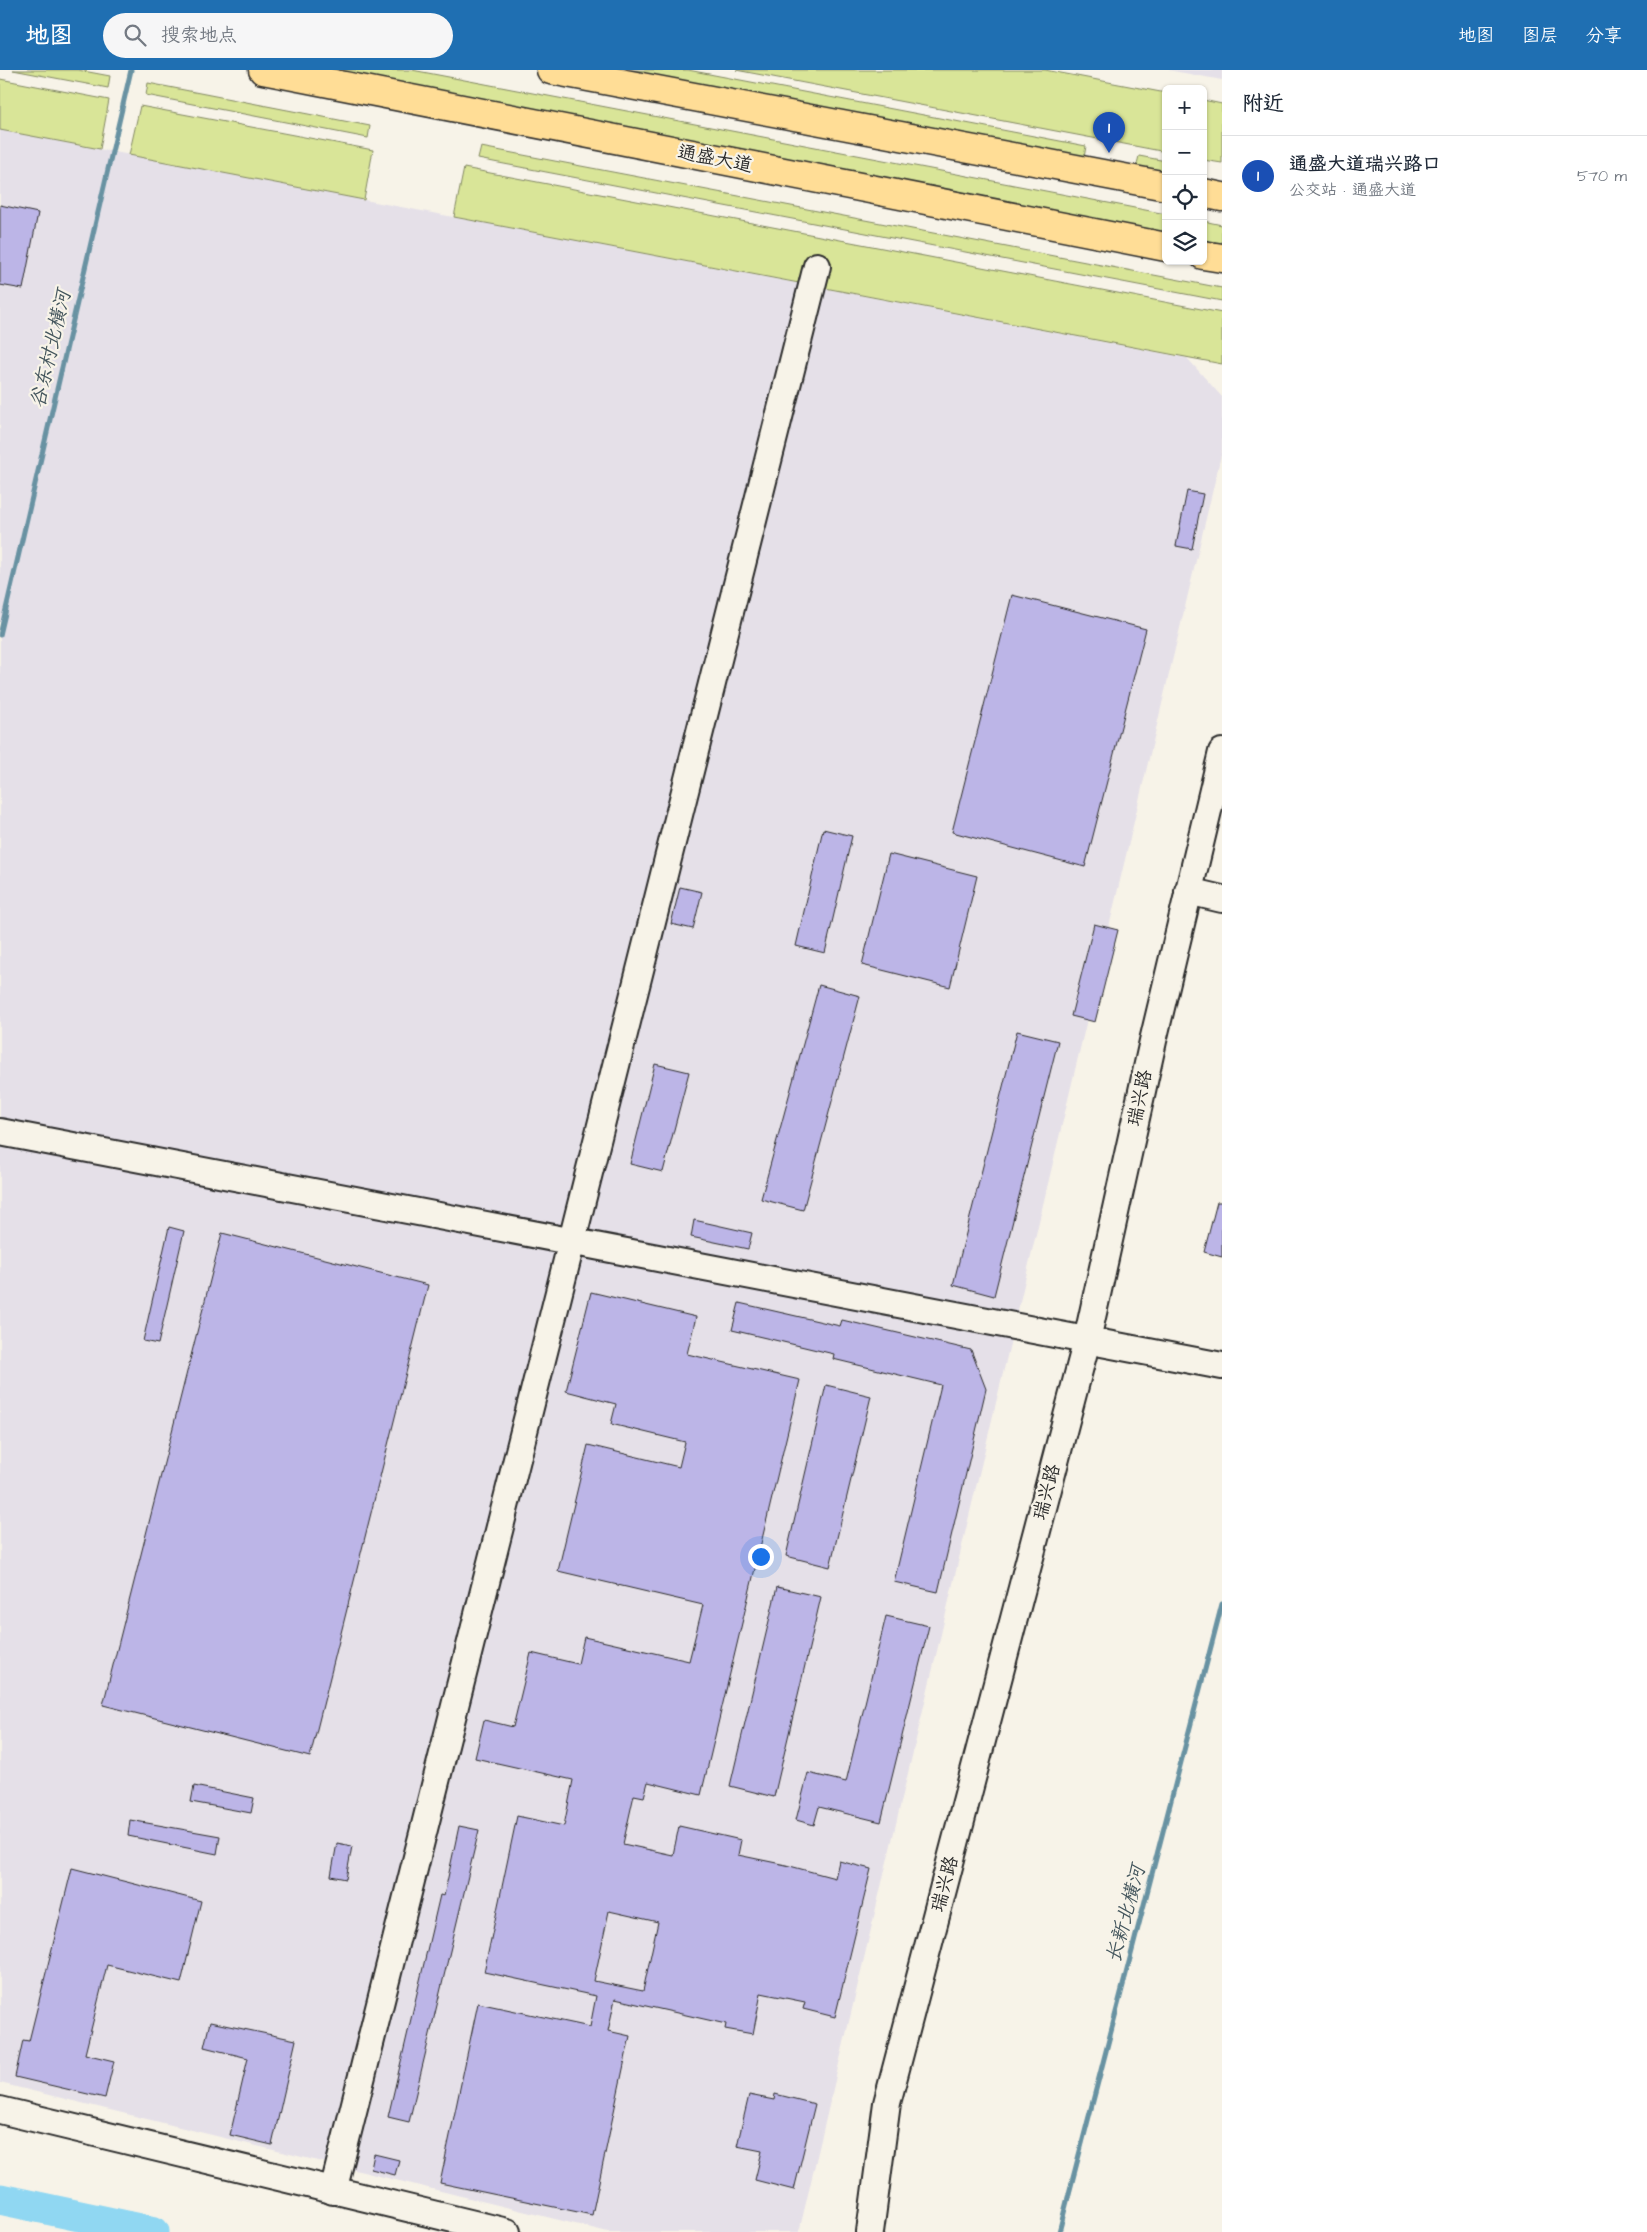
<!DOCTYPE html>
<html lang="zh">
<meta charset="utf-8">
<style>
:root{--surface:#fff;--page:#f6f6f7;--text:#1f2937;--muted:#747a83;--line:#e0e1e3;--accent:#1f6fb2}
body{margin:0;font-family:"Architects Daughter","LXGW WenKai TC",sans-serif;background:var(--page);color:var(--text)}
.controls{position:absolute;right:15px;top:15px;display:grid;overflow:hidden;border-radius:8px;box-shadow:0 1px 4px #0004}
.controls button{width:45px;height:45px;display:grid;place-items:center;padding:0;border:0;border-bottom:1px solid var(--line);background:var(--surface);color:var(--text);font:25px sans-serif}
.you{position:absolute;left:760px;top:1486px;width:18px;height:18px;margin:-12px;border:4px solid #fff;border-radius:50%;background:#1a73e8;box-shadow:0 0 0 8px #1a73e833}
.badge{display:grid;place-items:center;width:32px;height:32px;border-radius:50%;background:var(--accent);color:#fff;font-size:16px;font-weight:700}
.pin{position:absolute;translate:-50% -41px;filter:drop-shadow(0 1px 2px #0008)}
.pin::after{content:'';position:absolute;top:26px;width:18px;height:15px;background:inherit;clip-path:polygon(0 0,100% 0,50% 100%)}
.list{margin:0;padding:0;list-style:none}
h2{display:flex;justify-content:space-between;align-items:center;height:65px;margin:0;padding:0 20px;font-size:21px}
h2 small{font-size:16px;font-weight:400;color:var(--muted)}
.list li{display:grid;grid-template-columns:32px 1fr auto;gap:15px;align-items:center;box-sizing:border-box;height:80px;padding:0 20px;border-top:1px solid var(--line)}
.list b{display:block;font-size:19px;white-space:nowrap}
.list p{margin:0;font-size:16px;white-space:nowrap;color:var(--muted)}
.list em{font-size:16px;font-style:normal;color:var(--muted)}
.icon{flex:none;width:28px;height:28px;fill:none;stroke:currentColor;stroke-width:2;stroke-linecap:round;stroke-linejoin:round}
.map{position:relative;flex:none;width:1222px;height:2162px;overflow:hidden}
header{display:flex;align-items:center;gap:30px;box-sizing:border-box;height:70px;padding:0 25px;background:var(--accent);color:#fff}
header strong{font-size:24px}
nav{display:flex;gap:28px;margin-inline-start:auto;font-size:18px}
.search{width:350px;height:45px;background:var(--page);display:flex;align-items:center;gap:12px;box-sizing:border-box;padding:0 18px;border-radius:28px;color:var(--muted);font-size:19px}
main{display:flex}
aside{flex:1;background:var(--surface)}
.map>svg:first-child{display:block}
.built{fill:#e5e0e8}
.green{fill:#d9e598;stroke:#828862}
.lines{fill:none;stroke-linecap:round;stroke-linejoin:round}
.stream{stroke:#6892a2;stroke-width:5}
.river{stroke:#90d7f2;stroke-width:31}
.building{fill:#bcb5e7;stroke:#2b2b2b;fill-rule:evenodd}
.minor-casing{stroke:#2b2b2b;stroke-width:30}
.major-casing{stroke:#2b2b2b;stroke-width:31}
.minor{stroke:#f7f3e8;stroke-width:26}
.major{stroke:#ffdd96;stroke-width:28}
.labels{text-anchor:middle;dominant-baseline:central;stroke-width:4.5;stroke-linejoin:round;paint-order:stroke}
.street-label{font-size:19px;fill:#2b2b2b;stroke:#f7f3e8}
.water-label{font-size:20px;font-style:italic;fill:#44565d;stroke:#f7f3e8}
</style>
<header>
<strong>地图</strong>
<div class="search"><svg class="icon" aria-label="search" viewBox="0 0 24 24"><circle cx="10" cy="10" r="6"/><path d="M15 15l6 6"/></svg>搜索地点</div>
<nav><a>地图</a><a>图层</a><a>分享</a></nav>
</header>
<main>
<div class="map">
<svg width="1222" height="2162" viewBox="0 0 1222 2162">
<rect width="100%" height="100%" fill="#f7f3e8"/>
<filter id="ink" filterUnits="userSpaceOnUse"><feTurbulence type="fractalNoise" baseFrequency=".02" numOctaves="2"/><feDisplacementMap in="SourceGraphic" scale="10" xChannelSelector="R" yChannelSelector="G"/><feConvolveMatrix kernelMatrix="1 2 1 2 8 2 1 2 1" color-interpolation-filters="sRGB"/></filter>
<g filter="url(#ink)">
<g class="built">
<polygon points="1168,0 1222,0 1222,10"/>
<polygon points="0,60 1187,288 1222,327 1222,381 799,2162 608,2162 0,2013"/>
</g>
<g class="green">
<polygon points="13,0 78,0 110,6 108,18"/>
<polygon points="294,0 412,0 1166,144 1166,167"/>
<polygon points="623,0 688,0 1086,76 1084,88"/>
<polygon points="736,0 1045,0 1166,23 1166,82"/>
<polygon points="0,9 109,30 100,79 0,60"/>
<polygon points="148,13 370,56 368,68 146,25"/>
<polygon points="1203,30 1222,34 1222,93 1203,90"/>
<polygon points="140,36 373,80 364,130 129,85"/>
<polygon points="481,77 1222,218 1222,231 478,89"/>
<polygon points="1139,86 1166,91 1166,104 1136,98"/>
<polygon points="464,98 1222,243 1222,294 454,147"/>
<polygon points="1203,151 1222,155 1222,177 1203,174"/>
</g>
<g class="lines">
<g class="stream">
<polyline points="0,565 131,0"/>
<polyline points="1059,2162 1222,1534"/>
</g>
<polyline class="river" points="0,2129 154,2162"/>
</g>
<g class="building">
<polygon points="0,135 38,143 23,219 0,215"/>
<polygon points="1187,421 1203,424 1192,479 1176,476"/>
<polygon points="1012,525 1146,559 1085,797 952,762"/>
<polygon points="823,759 852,766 825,883 796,876"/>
<polygon points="889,784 977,806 950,917 862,895"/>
<polygon points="680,817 702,822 693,859 671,854"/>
<polygon points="1094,854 1118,860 1095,952 1071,946"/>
<polygon points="819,915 860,926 803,1140 761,1129"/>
<polygon points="1017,961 1058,971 994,1226 953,1215"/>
<polygon points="655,994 689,1002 663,1102 630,1094"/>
<polygon points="1217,1132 1222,1132 1222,1187 1204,1182"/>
<polygon points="694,1150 752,1163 748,1179 691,1167"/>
<polygon points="169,1157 184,1161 158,1274 143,1271"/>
<polygon points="222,1163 428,1215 310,1687 103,1635"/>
<path d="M591,1222L696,1247L687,1284L800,1310L701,1725L648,1712L644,1727L634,1725L623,1774L673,1785L679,1756L741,1770L738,1785L786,1795L835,1808L839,1791L871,1799L835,1947L803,1939L805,1932L761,1923L753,1964L725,1959L726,1954L615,1929L608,1961L630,1966L592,2145L440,2113L478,1933L590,1957L596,1926L484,1902L517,1746L564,1756L573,1710L475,1688L484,1650L513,1657L531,1583L578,1594L584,1567L689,1591L703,1535L558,1501L588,1375L679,1397L685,1372L611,1354L616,1334L566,1321ZM609,1841L658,1852L643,1921L594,1911Z"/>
<polygon points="739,1233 840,1256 842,1250 971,1280 986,1319 938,1522 894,1512 941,1315 833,1289 834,1284 732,1260"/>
<polygon points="826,1315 871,1326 830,1497 786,1486"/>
<polygon points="777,1517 821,1527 774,1727 730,1716"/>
<polygon points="886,1546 929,1556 881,1752 819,1737 814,1755 796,1750 808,1703 846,1712"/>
<polygon points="194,1716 254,1728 251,1743 191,1732"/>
<polygon points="130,1750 220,1766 217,1784 128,1766"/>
<polygon points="459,1756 479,1760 409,2052 388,2047 440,1825 444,1826"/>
<polygon points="337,1773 352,1776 346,1809 331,1806"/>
<polygon points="72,1798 201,1831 181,1913 107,1895 85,1984 114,1991 105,2028 15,2007 23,1970 29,1971"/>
<polygon points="210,1952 296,1970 272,2075 230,2065 248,1988 204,1977"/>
<polygon points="775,2024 815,2034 794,2120 755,2110 762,2081 737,2076 749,2025 774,2030"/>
<polygon points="374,2084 399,2090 395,2105 371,2099"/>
</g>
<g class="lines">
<g class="minor-casing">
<g id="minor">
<polyline points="1188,821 1222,829"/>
<polyline points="0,1062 1222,1296"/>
<polyline points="0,2040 507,2162"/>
<polyline points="333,2121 817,196"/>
<polyline points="870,2162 887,2033 1087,1270 1153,971 1222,682"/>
</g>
</g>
<g class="major-casing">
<g id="major">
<polyline points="263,0 1166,177"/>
<polyline points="551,0 1166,116"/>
<polyline points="1203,123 1222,127"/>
<polyline points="1203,185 1222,188"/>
</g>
</g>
<use href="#minor" class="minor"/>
<use href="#major" class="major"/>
</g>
</g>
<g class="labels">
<g class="street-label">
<text transform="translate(715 89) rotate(11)">通盛大道</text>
<text transform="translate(1140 1028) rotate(-78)">瑞兴路</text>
<text transform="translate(1047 1422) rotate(-75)">瑞兴路</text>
<text transform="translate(945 1814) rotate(-75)">瑞兴路</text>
</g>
<g class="water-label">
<text transform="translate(51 279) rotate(-77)">谷东村北横河</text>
<text transform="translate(1126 1844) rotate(-75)">长新北横河</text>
</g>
</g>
</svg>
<div class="controls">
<button>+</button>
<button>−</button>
<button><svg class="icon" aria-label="locate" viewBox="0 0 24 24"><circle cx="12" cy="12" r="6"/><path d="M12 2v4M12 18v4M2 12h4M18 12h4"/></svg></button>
<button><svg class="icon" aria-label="layers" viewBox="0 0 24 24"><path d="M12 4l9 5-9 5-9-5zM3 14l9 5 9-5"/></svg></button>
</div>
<div class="you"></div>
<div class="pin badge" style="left:1109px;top:83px;background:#1a4fb4">1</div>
</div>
<aside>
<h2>附近<small></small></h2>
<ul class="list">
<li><span class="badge" style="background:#1a4fb4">1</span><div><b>通盛大道瑞兴路口</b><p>公交站 · 通盛大道</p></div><em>570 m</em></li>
</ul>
</aside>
</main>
